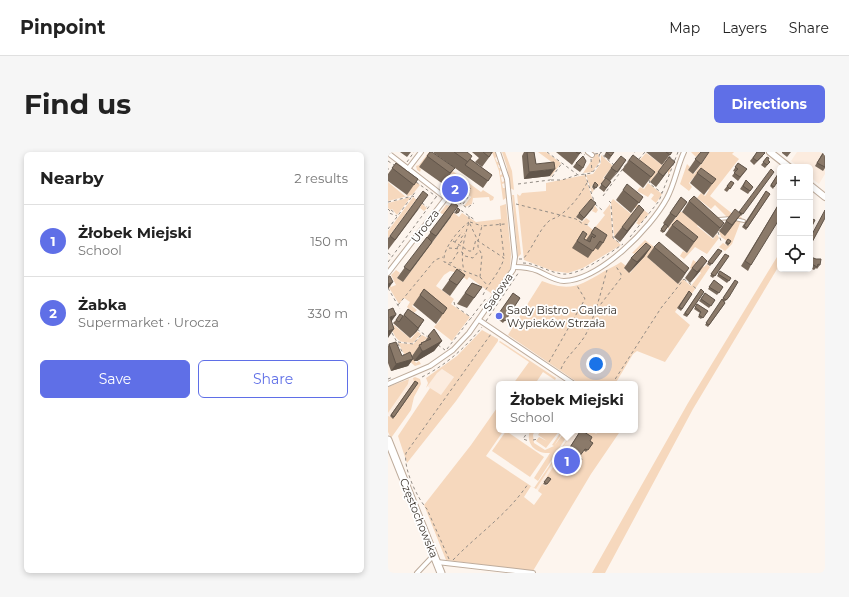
<!DOCTYPE html>
<meta charset="utf-8">
<style>
:root{--surface:#fff;--page:#f6f6f6;--text:#222;--muted:#767676;--line:#e0e0e0;--accent:#5f6fe7}
body{margin:0;font-family:Montserrat,sans-serif;background:var(--page);color:var(--text)}
.controls{position:absolute;right:12px;top:12px;display:grid;overflow:hidden;border-radius:6px;box-shadow:0 2px 6px #0003}
.controls button{width:36px;height:36px;display:grid;place-items:center;padding:0;border:0;border-bottom:1px solid var(--line);background:var(--surface);color:var(--text);font:20px sans-serif}
.you{position:absolute;left:208px;top:212px;width:14px;height:14px;margin:-10px;border:3px solid #fff;border-radius:50%;background:#1a73e8;box-shadow:0 0 0 6px #1a73e833}
.badge{display:grid;place-items:center;width:26px;height:26px;border-radius:50%;background:var(--accent);color:#fff;font-size:13px;font-weight:700}
.pin{position:absolute;translate:-50% -50%;border:2px solid #fff;box-shadow:0 1px 4px #0006}
.popup{position:absolute;left:108px;top:229px;width:142px;height:52px;box-sizing:border-box;display:grid;place-content:center;border-radius:6px;background:var(--surface);filter:drop-shadow(0 1px 3px #0005);font-size:13px;white-space:nowrap;color:var(--muted)}
.popup b{font-size:15px;color:var(--text)}
.popup::after{content:'';position:absolute;left:50%;top:100%;margin-left:-8px;border:8px solid transparent;border-top-color:var(--surface)}
.list{margin:0;padding:0;list-style:none}
h2{display:flex;justify-content:space-between;align-items:center;height:52px;margin:0;padding:0 16px;font-size:17px}
h2 small{font-size:13px;font-weight:400;color:var(--muted)}
.list li{display:grid;grid-template-columns:26px 1fr auto;gap:12px;align-items:center;box-sizing:border-box;height:72px;padding:0 16px;border-top:1px solid var(--line)}
.list b{display:block;font-size:15px;white-space:nowrap}
.list p{margin:0;font-size:13px;white-space:nowrap;color:var(--muted)}
.list em{font-size:13px;font-style:normal;color:var(--muted)}
.actions{display:flex;gap:8px;padding:12px 16px}
.actions a{flex:1;padding:9px 0;border:1px solid var(--accent);border-radius:6px;text-align:center;font-size:14px;color:var(--accent)}
.actions .main{background:var(--accent);color:#fff}
.icon{flex:none;width:22px;height:22px;fill:none;stroke:currentColor;stroke-width:2;stroke-linecap:round;stroke-linejoin:round}
.map{position:relative;flex:none;width:437px;height:421px;overflow:hidden;border-radius:6px}
header{display:flex;align-items:center;gap:24px;box-sizing:border-box;height:56px;padding:0 20px;background:var(--surface);border-bottom:1px solid var(--line)}
header strong{font-size:19px}
nav{display:flex;gap:22px;margin-inline-start:auto;font-size:14px}
.intro{display:flex;align-items:center;justify-content:space-between;box-sizing:border-box;height:96px;padding:0 24px}
h1{margin:0;font-size:28px}
.button{padding:10px 18px;border-radius:6px;background:var(--accent);color:#fff;font-size:14px;font-weight:700}
main{display:flex;gap:24px;padding:0 24px}
aside{flex:1;background:var(--surface);border-radius:6px;box-shadow:0 2px 6px #0003}
.map>svg:first-child{display:block}
.built{fill:#fcecdf}
.green{fill:#f6d8bd}
.lines{fill:none;stroke-linecap:round;stroke-linejoin:round}
.lane-casing{stroke:#beac9c;stroke-width:4}
.street-casing{stroke:#beac9c;stroke-width:6}
.secondary-casing{stroke:#beac9c;stroke-width:8}
.primary-casing{stroke:#beac9c;stroke-width:9}
.path{stroke:#928b84;stroke-width:1;stroke-dasharray:3 3;stroke-linecap:butt}
.lane{stroke:#fff;stroke-width:2}
.street{stroke:#fff;stroke-width:4}
.secondary{stroke:#fff;stroke-width:6}
.primary{stroke:#fff;stroke-width:7}
.wall{fill:#78695b}
.shaded-wall{fill:#61554a}
.building{fill:#8b7a6a;stroke:#61554a}
.poi-dot{fill:#5f6fe7;stroke:#fff;stroke-width:1.5}
.labels{text-anchor:middle;dominant-baseline:central;stroke-width:3.5;stroke-linejoin:round;paint-order:stroke}
.street-label{font-size:11px;fill:#373029;stroke:#fff}
.poi-label{font-size:11px;fill:#373029;stroke:#fff;text-anchor:start}
</style>
<header>
<strong>Pinpoint</strong>
<nav><a>Map</a><a>Layers</a><a>Share</a></nav>
</header>
<div class="intro"><h1>Find us</h1><a class="button">Directions</a></div>
<main>
<aside>
<h2>Nearby<small>2 results</small></h2>
<ul class="list">
<li><span class="badge">1</span><div><b>Żłobek Miejski</b><p>School</p></div><em>150 m</em></li>
<li><span class="badge">2</span><div><b>Żabka</b><p>Supermarket · Urocza</p></div><em>330 m</em></li>
</ul>
<div class="actions"><a class="main">Save</a><a>Share</a></div>
</aside>
<div class="map">
<svg width="437" height="421" viewBox="0 0 437 421">
<rect width="100%" height="100%" fill="#fdf5ee"/>
<g class="built">
<polygon points="409,0 437,0 437,22 431,32 422,25 422,15 411,15 403,9"/>
<polygon points="54,217 66,225 53,244 39,234 49,220"/>
<polygon points="25,226 26,231 29,233 5,267 1,266 0,261 20,232 21,227"/>
<polygon points="185,278 215,278 168,351 147,336"/>
</g>
<g class="green">
<polygon points="41,0 45,0 43,3 93,40 95,38 106,45 105,48 102,49 101,45 85,46 84,52 77,55 76,54 83,45 62,29 60,31 58,29 60,26 36,9 31,15 33,17 32,20 29,18 28,14 31,13"/>
<polygon points="104,0 107,0 110,4 107,6 109,10 111,10 112,12 110,13 111,16 114,16 114,18 112,19 112,23 115,22 116,24 113,25 114,30 117,29 117,31 114,32 115,36 117,36 118,46 115,48 111,19"/>
<polygon points="114,0 117,0 124,19 126,38 122,36 119,15"/>
<polygon points="150,0 158,0 173,11 162,26 165,11"/>
<polygon points="303,0 346,0 344,2 351,7 322,44 346,63 348,60 354,66 344,92 337,99 331,95 335,91 340,94 342,91 333,85 331,79 340,67 352,68 352,66 339,65 327,53 323,57 309,46 313,41 317,44 321,38 306,25 301,31 304,35 301,39 292,32 299,12 302,15 300,18 306,22 317,7 311,2 308,5"/>
<polygon points="258,1 274,13 279,7 275,4 277,2 285,11 280,24 280,20 274,15 262,30 261,21 248,12"/>
<polygon points="208,2 211,2 210,4 212,6 211,11 204,20 195,21"/>
<polygon points="213,3 225,14 215,26 222,32 216,29 210,35 206,32 203,35 206,38 204,41 198,23 205,22 213,11"/>
<polygon points="197,23 206,52 210,58 208,61 204,59 206,55 200,50 188,65 194,70 198,66 202,69 199,73 205,78 217,63 215,61 222,52 225,86 233,93 195,116 180,121 165,119 136,108 129,42 132,44 134,41 158,39 158,31"/>
<polygon points="27,29 32,33 24,43 0,49 0,30 18,45"/>
<polygon points="260,31 274,42 268,51 263,47 266,43 263,41 260,45 249,39 252,35 256,37"/>
<polygon points="124,43 126,43 133,102 130,105"/>
<polygon points="23,45 9,63 4,57 2,58 0,56 0,51"/>
<polygon points="25,45 39,56 36,59 32,56 33,54 27,49 0,86 0,79"/>
<polygon points="225,47 243,62 248,56 244,53 246,50 261,62 251,73 248,71 250,69 244,64 226,85 223,50"/>
<polygon points="118,52 123,102 122,117 107,140 104,142 81,125 79,128 71,121 62,119 56,123 48,134 66,147 63,152 82,165 64,189 46,175 53,167 29,148 24,154 29,158 26,161 19,155 22,150 16,146 11,152 0,134 0,126 3,135 8,133 3,123 8,118 12,121 9,126 15,130 37,100 39,94 41,95 63,65 52,61 58,53 63,54 66,61 71,65 74,61 88,70 113,67 112,54"/>
<polygon points="292,60 294,60 310,73 309,74 325,87 329,82 331,86 319,102 307,95 296,107 292,104 295,99 299,101 303,95 280,77"/>
<path d="M257,88L270,98L263,100L259,105L290,132L295,127L303,134L313,121L307,114L304,117L302,116L305,108L316,115L319,112L322,115L303,143L300,141L287,160L302,173L277,210L249,199L245,202L227,232H192L120,183L154,129C181,140 192,134 215,120C222,116 227,114 233,110L238,114L236,117L242,121L256,105L244,101Z"/>
<polygon points="392,100 392,112 305,257 217,421 204,421 300,251"/>
<path d="M6,173L23,187L29,179L33,182L25,191C9,190 9,189 2,174Z"/>
<polygon points="94,178 110,187 110,189 68,249 19,311 10,284 42,236 53,243 66,225 54,217 49,221 38,236 40,231 38,226 69,204"/>
<polygon points="34,183 45,189 38,187 32,194 34,197 26,201 24,204 28,211 31,209 33,212 27,214 19,207 10,191 25,192"/>
<polygon points="112,189 168,226 167,228 155,220 147,232 125,232 141,210 111,190"/>
<polygon points="27,225 32,227 33,232 26,245 23,258 3,286 0,280 0,264 5,266 29,233 26,231 25,226"/>
<polygon points="21,227 20,232 0,261 0,235"/>
<polygon points="111,253 111,278 116,278 98,304 146,336 186,278 148,337 143,334 136,345 146,353 154,342 150,339 154,332 158,334 159,331 157,329 160,331 161,329 158,326 167,312 171,318 174,318 169,312 174,304 176,304 172,310 176,312 174,316 178,318 180,315 183,318 186,314 189,315 193,309 190,307 196,299 198,300 204,292 201,290 203,287 198,283 200,280 197,278 202,278 208,282 213,278 233,278 203,322 145,419 58,408 36,353 83,293"/>
<path d="M142,278H147L145,283L146,291L157,298L166,294L164,293L174,278H176L166,294L178,278H183L150,329L146,326L162,301C149,302 137,293 142,278Z"/>
<polygon points="153,278 172,278 158,296 148,289 151,285 159,289 150,283"/>
<polygon points="118,279 156,305 142,325 104,299"/>
</g>
<g class="lines">
<g class="lane-casing">
<g id="lane">
<polyline points="331,67 343,66"/>
<polyline points="347,67 356,69"/>
</g>
</g>
<g class="street-casing">
<g id="street">
<polyline points="200,0 204,3"/>
<polyline points="0,1 58,46 0,121"/>
<polyline points="20,17 33,0"/>
<path d="M126,115C134,115 143,116 150,119C159,123 167,129 176,129C212,128 263,76 279,46C287,31 289,15 296,0"/>
<polyline points="91,168 186,232"/>
<polyline points="0,232 42,214 65,198 81,181 125,118 127,105 119,27 110,0"/>
<polyline points="49,410 145,421"/>
<polyline points="29,421 46,403"/>
</g>
</g>
<g class="secondary-casing">
<g id="secondary">
<polyline points="382,0 401,15"/>
<polyline points="422,33 437,45"/>
</g>
</g>
<g class="primary-casing">
<polyline id="primary" points="0,288 53,421"/>
</g>
<g class="path">
<polyline points="159,0 190,23 204,21 212,11 211,4 212,1 207,2"/>
<polyline points="191,0 197,3"/>
<polyline points="214,0 212,1 226,13"/>
<polyline points="281,4 287,9"/>
<polyline points="203,7 204,20"/>
<polyline points="251,7 257,0"/>
<polyline points="0,9 6,13"/>
<polyline points="19,10 26,0"/>
<polyline points="0,17 1,17"/>
<polyline points="197,22 206,49"/>
<polyline points="163,28 174,28 189,23"/>
<polyline points="261,28 262,32 274,41"/>
<polyline points="28,30 49,45"/>
<polyline points="130,32 162,28 174,11"/>
<polyline points="61,43 79,56 86,51"/>
<polyline points="215,44 247,0"/>
<polyline points="221,49 223,51 225,86 233,92"/>
<polyline points="0,50 25,44 29,48"/>
<polyline points="34,51 39,55"/>
<polyline points="75,52 80,45"/>
<polyline points="128,52 188,67 195,72 202,73"/>
<polyline points="207,52 214,58"/>
<polyline points="68,55 87,68"/>
<polyline points="0,57 2,59 1,61 9,64"/>
<polyline points="3,58 7,61"/>
<path d="M81,64V70C71,77 54,97 56,110L63,111L70,100H74L77,104L85,106L91,99"/>
<polyline points="82,70 94,74"/>
<polyline points="112,71 116,105"/>
<polyline points="0,77 28,39"/>
<polyline points="330,80 333,89"/>
<polyline points="242,85 271,49 290,0"/>
<polyline points="73,86 77,81"/>
<polyline points="65,89 81,99 85,99 88,87"/>
<polyline points="67,90 74,80"/>
<polyline points="61,96 73,97"/>
<polyline points="69,96 75,87"/>
<polyline points="0,101 4,104"/>
<path d="M131,107H135C145,96 150,79 161,69C165,66 169,66 172,63C184,55 193,42 200,29"/>
<polyline points="0,110 48,45"/>
<path d="M135,111C148,111 160,120 174,122C192,124 220,102 235,92"/>
<polyline points="60,112 75,119"/>
<polyline points="92,125 99,133"/>
<polyline points="296,127 310,138"/>
<polyline points="0,136 12,157"/>
<path d="M95,143C101,130 112,121 116,106L90,89L81,70C76,86 72,103 76,119L92,125L94,103L90,95V89L94,74L117,72"/>
<polyline points="66,150 67,154 84,166"/>
<polyline points="10,153 47,108 55,105"/>
<polyline points="209,157 233,126 233,122 227,113"/>
<polyline points="6,160 12,164"/>
<polyline points="98,169 131,120"/>
<polyline points="29,177 41,186"/>
<polyline points="4,181 16,203"/>
<polyline points="10,190 25,192 34,182"/>
<polyline points="50,193 57,198"/>
<polyline points="59,197 99,145"/>
<polyline points="161,210 197,147 188,132"/>
<path d="M173,217C178,204 191,195 198,182C208,161 213,140 219,118"/>
<path d="M34,225C58,213 77,196 94,175"/>
<polyline points="0,227 5,225"/>
<polyline points="170,232 172,228"/>
<polyline points="224,232 273,156 296,127"/>
<polyline points="141,278 135,287 141,289"/>
<polyline points="145,288 150,287"/>
<path d="M61,407L39,357C29,346 15,316 18,301L103,182"/>
<path d="M65,408C90,382 119,363 140,332"/>
</g>
<use href="#lane" class="lane"/>
<use href="#street" class="street"/>
<use href="#secondary" class="secondary"/>
<use href="#primary" class="primary"/>
</g>
<g class="wall">
<polygon points="12,0 23,0 19,5"/>
<polygon points="42,0 67,16 55,32 31,15"/>
<polygon points="46,0 79,0 82,7 104,23 95,36 46,1"/>
<polygon points="84,0 105,0 94,15 87,10 91,6"/>
<polygon points="136,0 146,0 148,12 162,24 136,27 134,4"/>
<polygon points="168,0 193,0 184,13"/>
<polygon points="218,0 226,0 221,8 216,4"/>
<polygon points="258,0 284,0 274,13"/>
<polygon points="369,0 375,4 366,13 362,9"/>
<polygon points="394,0 403,0 399,5 394,1"/>
<polygon points="435,0 437,0 437,16 435,19 427,14"/>
<polygon points="311,2 313,12 305,22 300,18"/>
<polygon points="379,5 380,8 382,10 377,16 373,13"/>
<polygon points="238,8 222,29 223,30 216,40 211,36 217,27 216,26 223,16"/>
<polygon points="241,8 267,20 255,36 234,18"/>
<polygon points="8,11 30,27 19,43 0,29 0,22"/>
<polygon points="188,11 195,16 192,20 185,15"/>
<polygon points="350,11 359,17 350,29 344,24 347,20 345,19"/>
<polygon points="270,20 279,20 268,35 262,30"/>
<polygon points="386,20 353,64 352,63 337,84 331,79 338,69 351,60"/>
<polygon points="309,21 328,27 316,43 302,31"/>
<polygon points="390,22 386,35 385,37 382,34"/>
<polygon points="67,25 81,39 78,45 74,46 59,35"/>
<polygon points="358,28 365,35 360,42 352,37"/>
<polygon points="343,29 346,31 339,40 336,38"/>
<polygon points="207,30 210,33 206,38 204,35"/>
<polygon points="235,38 255,45 243,61 228,48"/>
<polygon points="378,39 382,42 358,78 354,75"/>
<polygon points="293,45 299,50 280,76 280,75 275,81 272,79 276,72 275,71"/>
<polygon points="301,49 336,71 325,86 294,60"/>
<polygon points="65,50 63,65 15,130 9,126 36,89 39,85"/>
<polygon points="392,50 363,113 360,119 353,114"/>
<polygon points="33,54 0,98 0,86 2,84"/>
<polygon points="206,55 194,69 188,65 191,61"/>
<polygon points="70,56 72,58 69,62 66,61"/>
<polygon points="249,68 232,90 226,85 234,75"/>
<polygon points="284,73 310,85 299,101 277,83"/>
<polygon points="207,75 215,91 210,98 207,96 200,106 184,96 195,79 196,87 200,89 198,88"/>
<polygon points="340,87 343,89 340,94 337,91"/>
<polygon points="263,95 256,105 241,121 236,116 243,106"/>
<polygon points="266,95 301,116 290,132 259,105"/>
<polygon points="330,97 334,99 322,114 319,112"/>
<polygon points="337,102 341,104 325,126 322,124"/>
<polygon points="423,105 432,113 429,117 428,116 426,118 422,116 422,107"/>
<polygon points="304,116 312,119 302,131 297,126"/>
<polygon points="69,117 77,123 62,144 54,138"/>
<polygon points="332,119 343,126 339,131 329,124"/>
<polygon points="326,128 335,135 329,143 320,137"/>
<polygon points="347,128 340,147 336,150 337,151 320,175 317,173"/>
<polygon points="84,131 94,135 79,156 69,152"/>
<polygon points="36,137 59,156 48,172 25,153"/>
<polygon points="313,137 316,140 299,165 295,163"/>
<polygon points="301,139 304,142 293,159 289,156"/>
<polygon points="125,141 132,146 115,171 108,166"/>
<polygon points="317,141 327,148 321,156 311,149"/>
<polygon points="309,152 320,159 313,167 310,165 312,161 306,157"/>
<polygon points="20,157 36,168 29,179 22,186 5,171 8,168 15,164"/>
<polygon points="46,177 54,189 46,199 29,209 26,209 25,207 20,214 3,219 0,211 0,194 1,192 14,204 24,204 33,191 37,189"/>
<polygon points="27,229 30,231 5,267 2,264"/>
<polygon points="193,278 202,289 205,291 198,300 195,298 191,305 194,307 188,315 186,313 183,317 180,315 178,318 174,315 176,312 172,310"/>
<polygon points="160,325 163,327 158,333 155,332"/>
</g>
<g class="shaded-wall">
<polygon points="238,8 231,19 221,30 229,20"/>
<polygon points="287,10 279,20 268,35 275,24"/>
<polygon points="167,17 162,24 136,27 141,20"/>
<polygon points="81,39 78,45 74,46 78,41"/>
<polygon points="256,58 249,68 232,90 239,79"/>
<polygon points="353,62 346,72 337,84 344,73"/>
<polygon points="336,71 329,81 325,86 332,76"/>
<polygon points="263,95 256,105 241,121 249,110"/>
<polygon points="319,109 312,119 302,131 309,120"/>
<polygon points="301,116 294,127 290,132 297,121"/>
<polygon points="5,130 0,137 0,132"/>
<polygon points="8,163 1,173 2,165"/>
<polygon points="36,168 29,179 22,186 30,176"/>
<polygon points="6,177 0,186 0,179"/>
<polygon points="54,189 46,199 29,209 26,209 34,199"/>
<polygon points="25,207 20,214 3,219 8,212"/>
</g>
<g class="building">
<polygon points="42,0 44,0 67,16 62,21 39,4"/>
<polygon points="66,0 79,0 84,4 80,10"/>
<polygon points="95,0 104,0 101,5"/>
<polygon points="139,0 146,0 148,12 166,10 167,17 141,20"/>
<polygon points="188,0 193,0 191,2"/>
<polygon points="218,0 226,0 223,4"/>
<polygon points="278,0 284,0 282,3"/>
<polygon points="313,0 321,0 313,12 307,7"/>
<polygon points="369,0 376,0 377,1 369,9 365,6"/>
<polygon points="436,0 437,0 437,15 429,11"/>
<polygon points="245,3 267,20 263,25 241,8"/>
<polygon points="195,4 198,9 195,16 188,11"/>
<polygon points="233,4 238,8 229,20 223,16"/>
<polygon points="281,5 287,10 275,24 270,20"/>
<polygon points="379,5 381,6 380,8 382,10 379,13 375,10"/>
<polygon points="82,7 104,23 100,29 77,13"/>
<polygon points="8,11 30,27 26,33 4,16"/>
<polygon points="350,11 359,17 352,25 346,21 350,17 347,15"/>
<polygon points="313,16 328,27 324,32 309,21"/>
<polygon points="383,17 386,20 355,62 351,60"/>
<polygon points="390,22 392,24 392,26 386,35 383,33"/>
<polygon points="67,25 82,36 81,39 78,41 63,29"/>
<polygon points="218,26 223,30 218,36 213,32"/>
<polygon points="358,28 365,35 362,39 355,34"/>
<polygon points="343,29 346,31 342,37 339,34"/>
<polygon points="207,30 210,33 208,36 205,34"/>
<polygon points="239,32 255,45 251,51 235,38"/>
<polygon points="35,39 40,43 7,88 2,84"/>
<polygon points="378,39 382,42 359,76 356,74"/>
<polygon points="306,44 336,71 332,76 301,49"/>
<polygon points="293,45 299,50 288,65 282,61"/>
<polygon points="203,47 208,51 196,66 191,61"/>
<polygon points="65,50 70,54 48,84 42,80"/>
<polygon points="392,50 392,66 363,113 357,109"/>
<polygon points="251,53 256,58 239,79 234,75"/>
<polygon points="70,56 72,58 70,61 68,59"/>
<polygon points="347,57 353,62 344,73 338,69"/>
<polygon points="437,58 437,66 422,94 422,86"/>
<polygon points="422,66 427,68 424,74 422,73"/>
<polygon points="289,68 310,85 306,90 284,73"/>
<polygon points="277,72 280,74 276,80 273,77"/>
<polygon points="207,75 219,83 215,91 212,89 205,99 189,89 195,79 199,82 196,87 202,90 204,84 206,86 208,84 203,81"/>
<polygon points="39,85 44,90 22,119 16,115"/>
<polygon points="340,87 343,89 341,92 338,90"/>
<polygon points="271,90 301,116 297,121 266,95"/>
<polygon points="258,91 263,95 249,110 243,106"/>
<polygon points="330,97 334,99 324,112 320,110"/>
<polygon points="337,102 341,104 327,124 323,122"/>
<polygon points="314,104 319,109 309,120 304,116"/>
<polygon points="423,105 428,107 433,107 432,113 430,112 429,115 422,111 422,108"/>
<polygon points="69,117 77,123 69,133 61,128"/>
<polygon points="332,119 343,126 341,129 330,122"/>
<polygon points="2,124 5,130 0,132 0,125"/>
<polygon points="326,128 335,135 331,141 321,135"/>
<polygon points="347,128 350,130 341,145 338,148 335,146"/>
<polygon points="84,131 94,135 86,146 77,141"/>
<polygon points="36,137 59,156 55,162 32,143"/>
<polygon points="313,137 316,140 300,163 297,161"/>
<polygon points="301,139 304,142 294,157 291,155"/>
<polygon points="125,141 132,146 117,169 109,164"/>
<polygon points="317,141 327,148 323,154 313,147"/>
<polygon points="334,147 337,151 321,173 318,171"/>
<polygon points="309,152 320,159 315,166 311,163 313,160 307,155"/>
<polygon points="5,156 8,163 2,165 6,177 0,179 0,158"/>
<polygon points="20,157 36,168 30,176 16,163"/>
<polygon points="12,162 15,164 11,170 8,168"/>
<polygon points="46,177 54,189 36,199 34,199 31,193 34,192 33,191 43,187 40,184"/>
<polygon points="8,190 14,204 22,200 25,207 8,212 1,192"/>
<polygon points="27,229 30,231 6,265 3,263"/>
<polygon points="193,278 204,285 202,289 205,291 200,298 197,297 191,305 194,307 190,313 187,312 185,315 181,313 179,316 175,314 177,310 174,308"/>
<polygon points="160,325 163,327 159,332 156,330"/>
</g>
<circle class="poi-dot" cx="111" cy="164" r="4"/>
<g class="labels">
<g class="street-label">
<text transform="translate(37 74) rotate(-53)">Urocza</text>
<text transform="translate(110 140) rotate(-56)">Sadowa</text>
<text transform="translate(31 366) rotate(68)">Częstochowska</text>
</g>
<g class="poi-label">
<text x="119" y="158">Sady Bistro - Galeria<tspan x="119" dy="13">Wypieków Strzała</tspan></text>
</g>
</g>
</svg>
<div class="controls">
<button>+</button>
<button>−</button>
<button><svg class="icon" aria-label="locate" viewBox="0 0 24 24"><circle cx="12" cy="12" r="6"/><path d="M12 2v4M12 18v4M2 12h4M18 12h4"/></svg></button>
</div>
<div class="you"></div>
<div class="pin badge" style="left:179px;top:309px">1</div>
<div class="popup"><b>Żłobek Miejski</b>School</div>
<div class="pin badge" style="left:67px;top:37px">2</div>
</div>
</main>
